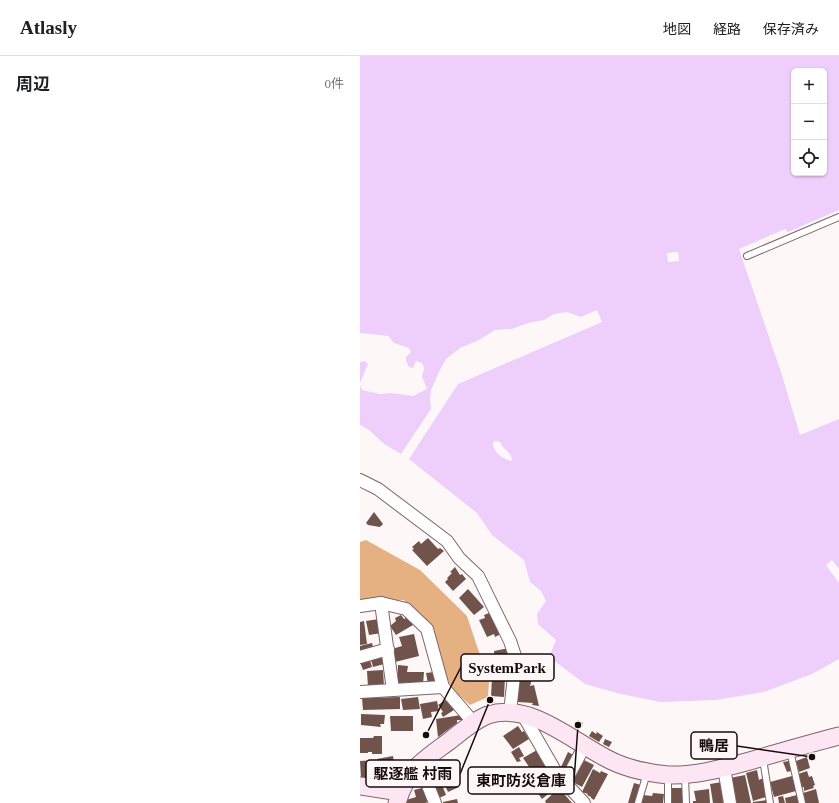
<!DOCTYPE html>
<html lang="ja">
<meta charset="utf-8">
<style>
:root{--surface:#fff;--page:#f2f2f2;--text:#202124;--muted:#757577;--line:#e0e0e0}
body{margin:0;font-family:"Times New Roman","Noto Sans JP",serif;background:var(--page);color:var(--text)}
.controls{position:absolute;right:12px;top:12px;display:grid;overflow:hidden;border-radius:6px;box-shadow:0 1px 3px #0004}
.controls button{width:36px;height:36px;display:grid;place-items:center;padding:0;border:0;border-bottom:1px solid var(--line);background:var(--surface);color:var(--text);font:20px sans-serif}
.list{margin:0;padding:0;list-style:none}
h2{display:flex;justify-content:space-between;align-items:center;height:52px;margin:0;padding:0 16px;font-size:17px}
h2 small{font-size:13px;font-weight:400;color:var(--muted)}
.icon{flex:none;width:22px;height:22px;fill:none;stroke:currentColor;stroke-width:2;stroke-linecap:round;stroke-linejoin:round}
.map{position:relative;flex:none;width:479px;height:747px;overflow:hidden}
header{display:flex;align-items:center;gap:24px;box-sizing:border-box;height:56px;padding:0 20px;background:var(--surface);border-bottom:1px solid var(--line)}
header strong{font-size:19px}
nav{display:flex;gap:22px;margin-inline-start:auto;font-size:14px}
main{display:flex}
aside{flex:1;background:var(--surface)}
.map>svg:first-child{display:block}
.forest{fill:#e5b183}
.water{fill:#eecefa;fill-rule:evenodd}
.pier{fill:#fef7f8}
.building{fill:#70534b}
.lines{fill:none;stroke-linecap:round;stroke-linejoin:round}
.lane-casing{stroke:#826467;stroke-width:8}
.street-casing{stroke:#826467;stroke-width:14}
.secondary-casing{stroke:#826467;stroke-width:19}
.lane{stroke:#fff;stroke-width:6}
.street{stroke:#fff;stroke-width:12}
.secondary{stroke:#fde6f3;stroke-width:17}
.leader{fill:none;stroke:#170c0d;stroke-width:1.5}
.callout-dot{fill:#170c0d;stroke:#fef7f8;stroke-width:1.5}
.callout{fill:#fef7f8;stroke:#170c0d;stroke-width:1.5}
.callout-label{font-size:15px;text-anchor:middle;font-weight:bold;fill:#170c0d}
</style>
<header>
<strong>Atlasly</strong>
<nav><a>地図</a><a>経路</a><a>保存済み</a></nav>
</header>
<main>
<aside>
<h2>周辺<small>0件</small></h2>
<ul class="list">
</ul>
</aside>
<div class="map">
<svg width="479" height="747" viewBox="0 0 479 747">
<rect width="100%" height="100%" fill="#fef7f8"/>
<polygon class="forest" points="6,484 60,514 107,560 129,626 128,641 110,649 94,635 44,544 0,546 0,486"/>
<g class="water">
<path d="M0,0H479V154L428,176L425,173L379,193L422,319L440,379L479,363V513L472,504L466,509L479,527V603L452,618L404,636L356,644L300,646L261,638L225,628L189,601L196,584L178,568L177,558L186,545L181,535L170,526L164,504L132,479L117,457L49,403L98,328L242,266L237,254L221,261L207,256L194,258L184,264L168,267L152,273L135,274L119,284L100,292L86,303L80,314L71,334L70,344L71,353L41,398L24,388L9,374L0,369V329L2,334L20,338L31,337L53,340L67,333L62,321L64,312L62,307L56,305L53,312L49,311L46,305V301L51,296L49,292L34,287L28,280L0,277ZM434,15H464V117H434ZM318,196L319,205L308,206L307,197ZM134,385L140,386C143,394 152,396 152,405C143,403 137,399 133,390Z"/>
<polygon points="5,305 8,308 0,327 0,306"/>
</g>
<polygon class="pier" points="236,257 241,266 96,327 240,265"/>
<g class="building">
<polygon points="14,456 23,468 20,471 8,469 6,467"/>
<polygon points="68,482 78,493 80,492 84,495 67,510 52,494 54,493 52,491 59,485 61,488"/>
<polygon points="95,511 100,519 102,518 106,523 93,535 85,526 88,523 87,522 92,517 90,516"/>
<polygon points="108,533 124,551 114,559 99,542"/>
<polygon points="129,557 131,561 135,559 141,578 135,581 134,578 127,581 119,564 125,562 124,559"/>
<polygon points="41,559 44,563 49,560 53,569 36,579 30,570 36,565 35,562"/>
<polygon points="19,563 22,577 9,579 6,565"/>
<polygon points="4,565 7,588 0,589 0,566"/>
<polygon points="54,578 59,600 35,606 32,593 42,590 39,581"/>
<polygon points="12,587 14,594 0,598 0,590"/>
<polygon points="149,592 150,607 148,607 149,613 136,615 134,595"/>
<polygon points="25,596 28,607 13,611 10,600"/>
<polygon points="10,604 12,611 3,614 0,606"/>
<polygon points="158,607 165,609 165,616 169,615 168,623 172,623 170,630 174,629 179,650 172,649 173,647 158,646"/>
<polygon points="38,609 48,610 47,616 64,616 63,629 37,629"/>
<polygon points="23,614 24,630 8,631 7,615"/>
<polygon points="74,616 75,628 68,628 66,617"/>
<polygon points="132,621 145,621 144,641 131,640"/>
<polygon points="40,641 40,653 3,654 2,642"/>
<polygon points="58,641 60,653 43,654 41,643"/>
<polygon points="87,643 94,654 83,661 81,657 83,656 78,649"/>
<polygon points="77,645 79,655 71,656 72,661 63,663 60,648"/>
<polygon points="1,658 25,659 24,668 20,668 21,671 1,669"/>
<polygon points="101,659 102,664 97,664 97,667 78,681 76,663"/>
<polygon points="30,660 53,660 53,675 31,675"/>
<polygon points="218,664 223,667 218,674 214,672"/>
<polygon points="158,670 162,676 164,675 169,683 153,693 143,680"/>
<polygon points="232,675 236,678 237,676 243,680 239,686 229,680"/>
<polygon points="14,680 22,680 22,698 12,698 12,696 8,696 8,697 0,697 0,682 13,682"/>
<polygon points="245,683 252,686 249,691 243,688"/>
<polygon points="159,691 164,700 159,702 161,705 157,706 151,696"/>
<polygon points="177,694 188,712 176,721 163,702"/>
<polygon points="208,696 215,700 207,716 200,713"/>
<polygon points="33,700 35,715 34,715 35,721 20,723 17,703"/>
<polygon points="447,701 450,712 439,716 436,705"/>
<polygon points="16,704 16,715 12,715 12,721 1,722 0,705"/>
<polygon points="224,704 234,709 222,731 211,725 221,706 223,706"/>
<polygon points="429,705 431,715 427,716 423,706"/>
<polygon points="95,711 98,719 94,721 99,731 88,736 80,719"/>
<polygon points="233,713 240,717 241,715 248,718 234,744 231,742 231,741 227,739 228,738 222,736"/>
<polygon points="397,714 399,724 403,722 406,741 393,745 386,717"/>
<polygon points="447,715 449,721 452,720 455,729 453,730 454,732 444,735 444,731 441,732 438,718"/>
<polygon points="186,717 197,731 182,743 177,736 179,734 174,727"/>
<polygon points="385,719 391,747 374,747 370,722"/>
<polygon points="432,720 436,735 414,741 410,726"/>
<polygon points="79,721 86,739 79,742 72,723"/>
<polygon points="362,726 365,747 353,747 350,728"/>
<polygon points="274,727 281,729 276,747 268,747"/>
<polygon points="66,731 71,745 65,747 47,747 46,744 56,741 54,734"/>
<polygon points="199,732 212,747 186,747 185,745"/>
<rect x="310" y="732" width="12" height="15"/>
<polygon points="349,733 350,747 333,747 333,745 336,745 334,735"/>
<polygon points="456,733 459,747 445,747 443,737"/>
<polygon points="293,737 304,738 303,747 282,747 283,739 292,740"/>
<polygon points="437,739 439,747 426,747 425,742"/>
<polygon points="423,740 425,747 419,747 418,741"/>
<polygon points="97,743 98,747 83,747 83,746"/>
<polygon points="407,744 407,747 393,747 393,746"/>
</g>
<g class="lines">
<g class="lane-casing">
<g id="lane">
<polyline points="387,200 479,161"/>
<polyline points="430,695 442,747"/>
<polyline points="403,703 410,747"/>
<polyline points="325,721 326,747"/>
<polyline points="278,747 287,717"/>
<polyline points="308,747 308,721"/>
</g>
</g>
<g class="street-casing">
<g id="street">
<polyline points="0,424 18,433 87,485 99,502 118,520 150,585 155,600 155,611 150,656"/>
<polyline points="21,547 33,634"/>
<polyline points="0,550 21,547 46,553 67,573 83,631 114,667"/>
<polyline points="0,601 28,593"/>
<polyline points="0,636 83,631"/>
<polyline points="163,659 197,718 224,747"/>
<polyline points="59,707 75,747"/>
<polyline points="364,712 370,747"/>
<polyline points="204,728 225,689"/>
</g>
</g>
<g class="secondary-casing">
<g id="secondary">
<polyline points="0,730 40,736"/>
<path d="M37,747C47,714 61,706 88,686C100,677 114,664 128,659C169,646 210,683 244,701C263,712 287,717 308,719C334,720 360,713 386,706C417,697 448,688 479,680"/>
</g>
</g>
<use href="#lane" class="lane"/>
<use href="#street" class="street"/>
<use href="#secondary" class="secondary"/>
</g>
<path class="leader" d="M66 679L101 611M452 701L377 690M130 644L100 718M218 669L214 725"/>
<g class="callout-dot">
<circle cx="66" cy="679" r="4"/>
<circle cx="452" cy="701" r="4"/>
<circle cx="130" cy="644" r="4"/>
<circle cx="218" cy="669" r="4"/>
</g>
<g class="callout">
<rect x="101" y="598" width="93" height="27" rx="4"/>
<rect x="331" y="676" width="46" height="27" rx="4"/>
<rect x="6" y="704" width="94" height="27" rx="4"/>
<rect x="108" y="711" width="106" height="27" rx="4"/>
</g>
<g class="callout-label">
<text x="147" y="617">SystemPark</text>
<text x="354" y="695">鴨居</text>
<text x="53" y="723">駆逐艦 村雨</text>
<text x="161" y="730">東町防災倉庫</text>
</g>
</svg>
<div class="controls">
<button>+</button>
<button>−</button>
<button><svg class="icon" aria-label="locate" viewBox="0 0 24 24"><circle cx="12" cy="12" r="6"/><path d="M12 2v4M12 18v4M2 12h4M18 12h4"/></svg></button>
</div>
</div>
</main>
